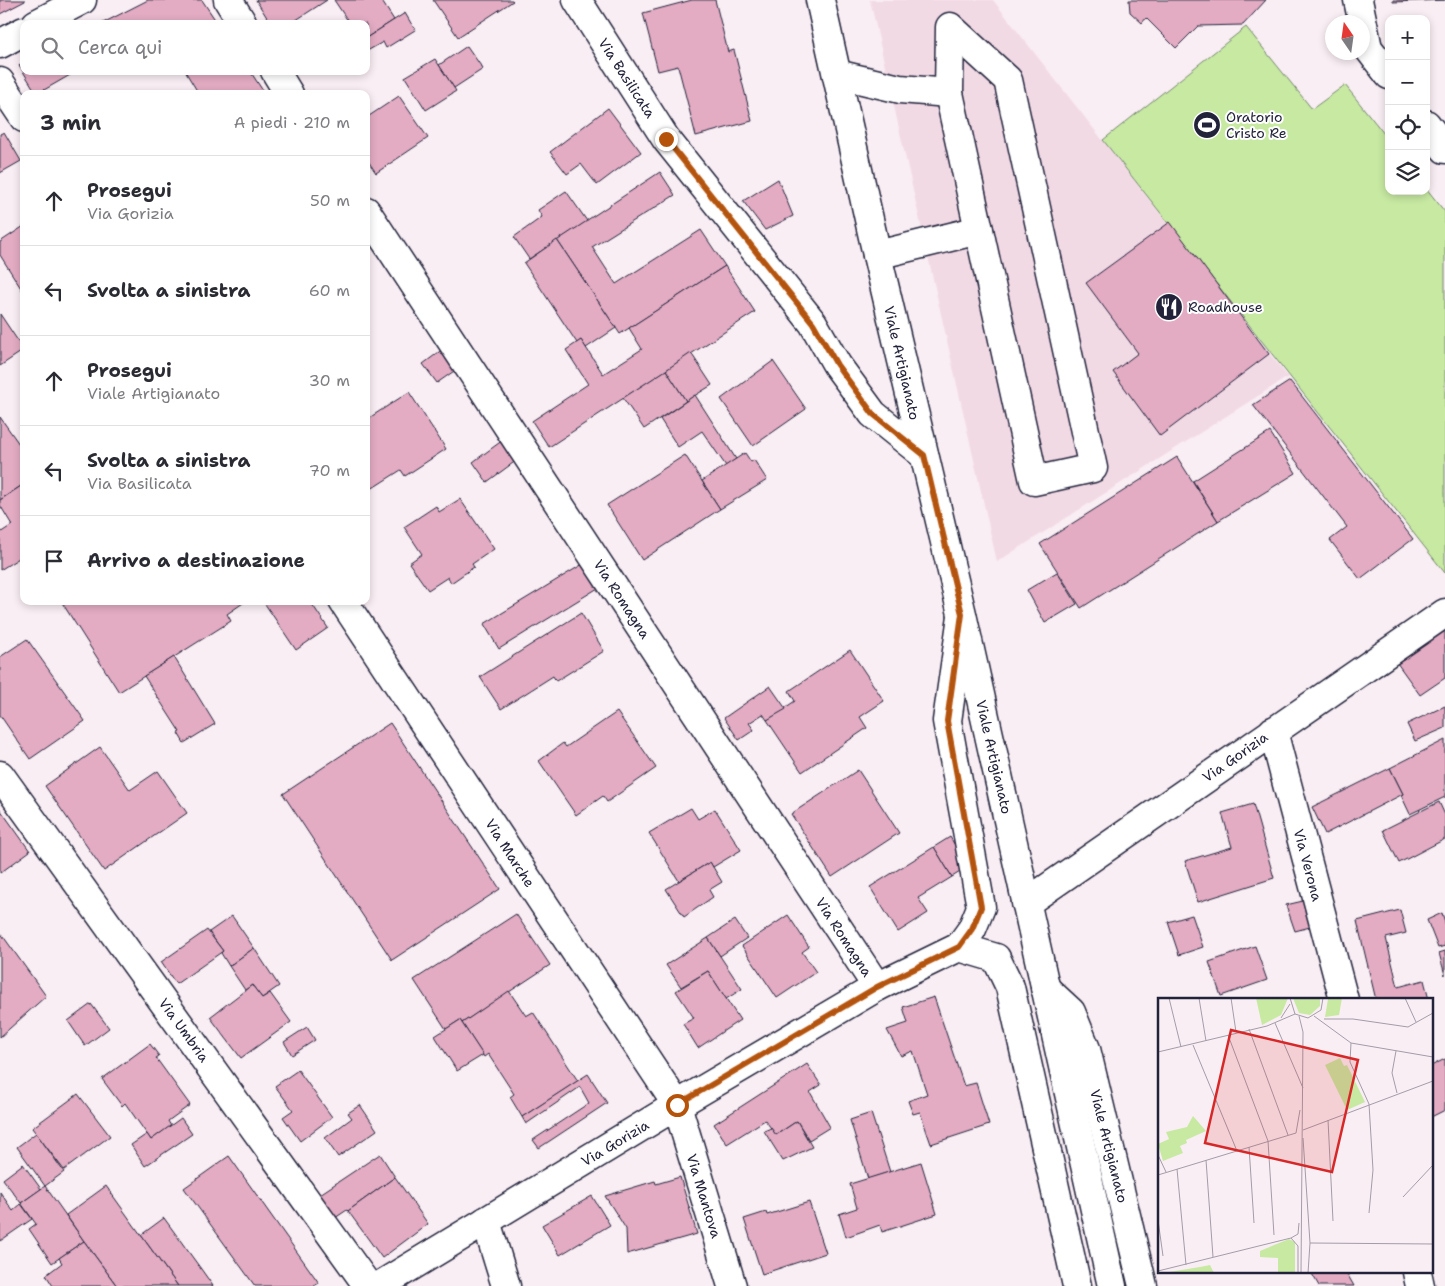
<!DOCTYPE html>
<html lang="it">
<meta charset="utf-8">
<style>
:root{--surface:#fff;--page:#f7f7f7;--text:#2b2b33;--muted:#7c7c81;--line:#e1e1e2}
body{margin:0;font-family:"Shantell Sans",sans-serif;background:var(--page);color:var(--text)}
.controls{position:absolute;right:15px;top:15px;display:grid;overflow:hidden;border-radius:10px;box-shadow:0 2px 8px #0003}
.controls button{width:45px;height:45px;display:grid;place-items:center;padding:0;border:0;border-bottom:1px solid var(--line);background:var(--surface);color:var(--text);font:25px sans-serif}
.compass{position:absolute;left:1325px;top:15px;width:45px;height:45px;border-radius:50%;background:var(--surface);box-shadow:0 2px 8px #0003;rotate:347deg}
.stop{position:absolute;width:15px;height:15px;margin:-11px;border:4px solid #b45309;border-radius:50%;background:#fff}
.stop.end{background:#b45309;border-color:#fff;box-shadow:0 1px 5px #0008}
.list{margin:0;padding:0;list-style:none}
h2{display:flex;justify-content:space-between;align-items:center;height:65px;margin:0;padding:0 20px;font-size:21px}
h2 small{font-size:16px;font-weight:400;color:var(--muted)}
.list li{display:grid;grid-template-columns:32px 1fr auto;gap:15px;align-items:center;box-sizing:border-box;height:90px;padding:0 20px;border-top:1px solid var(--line)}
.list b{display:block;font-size:19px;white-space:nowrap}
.list p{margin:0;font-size:16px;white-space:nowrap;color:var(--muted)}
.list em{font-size:16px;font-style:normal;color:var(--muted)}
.icon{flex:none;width:28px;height:28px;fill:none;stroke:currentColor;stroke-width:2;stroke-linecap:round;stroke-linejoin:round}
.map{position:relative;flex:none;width:1445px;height:1286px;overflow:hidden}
.search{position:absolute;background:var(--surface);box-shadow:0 2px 8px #0003;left:20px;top:20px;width:350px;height:55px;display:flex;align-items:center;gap:12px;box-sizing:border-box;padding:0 18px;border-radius:10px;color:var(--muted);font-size:19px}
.panel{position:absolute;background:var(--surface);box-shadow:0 2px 8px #0003;left:20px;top:90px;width:350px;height:515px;border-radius:10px}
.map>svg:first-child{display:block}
.built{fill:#f2dae5}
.green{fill:#c7e9a2;stroke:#74866e}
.building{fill:#e3acc3;stroke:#22223b}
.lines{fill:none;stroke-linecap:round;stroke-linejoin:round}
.minor-casing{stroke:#22223b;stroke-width:31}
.major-casing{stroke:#22223b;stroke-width:31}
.minor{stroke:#fff;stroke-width:28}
.major{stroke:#fff;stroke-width:28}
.route{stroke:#b45309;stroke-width:6}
.labels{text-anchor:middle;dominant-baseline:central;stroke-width:4;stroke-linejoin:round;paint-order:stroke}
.street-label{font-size:14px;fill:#22223b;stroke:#fff}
.poi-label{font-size:14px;fill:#22223b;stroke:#fff;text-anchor:start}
.inset-road{fill:none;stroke:#a39ca9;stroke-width:1}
.view{fill:#d62828;fill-opacity:0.15;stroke:#d62828;stroke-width:2.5}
.inset-edge{fill:none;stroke:#22223b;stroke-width:2.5}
</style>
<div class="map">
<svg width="1445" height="1286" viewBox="0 0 1445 1286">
<rect width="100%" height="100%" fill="#f9eef3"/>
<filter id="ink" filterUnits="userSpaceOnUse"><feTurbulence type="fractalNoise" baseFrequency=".02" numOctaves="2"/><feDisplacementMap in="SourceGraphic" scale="10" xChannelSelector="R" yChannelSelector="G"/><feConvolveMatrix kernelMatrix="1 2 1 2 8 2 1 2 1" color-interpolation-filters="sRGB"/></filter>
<g filter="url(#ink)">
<polygon class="built" points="870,0 993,0 1288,377 997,562"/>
<polygon class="green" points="1246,27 1312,109 1345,85 1389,140 1389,191 1426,191 1426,188 1445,212 1445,573 1103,140"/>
<g class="building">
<polygon points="0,0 25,0 25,1 0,14"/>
<polygon points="148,0 202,0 218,24 101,24"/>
<polygon points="256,0 327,0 290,24 271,24"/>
<polygon points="334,0 381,0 394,20 366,38 366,24 350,24"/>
<polygon points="433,0 512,0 513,1 458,37"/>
<polygon points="692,0 715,0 728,52 734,50 752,121 696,136 678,66 658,71 643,13"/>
<polygon points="1129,0 1266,0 1243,25 1198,26 1176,48 1146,18 1142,23 1130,12"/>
<polygon points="1393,0 1445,0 1393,2"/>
<polygon points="405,13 415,30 386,48 383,42 367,51 366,38"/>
<polygon points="467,46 483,69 454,88 439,65"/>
<polygon points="435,59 456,91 426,110 405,77"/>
<polygon points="24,62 24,71 77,71 37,94 19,65"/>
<polygon points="185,71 250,71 265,94 199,94"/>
<polygon points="399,96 428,138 376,173 366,158 366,118"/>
<polygon points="608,108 641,152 597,185 581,164 567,174 550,152"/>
<polygon points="4,132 21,161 0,173 0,134"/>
<polygon points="660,172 675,195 592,247 616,284 701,230 725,266 620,334 557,240"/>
<polygon points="778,179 793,216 765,230 743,201"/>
<polygon points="566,191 587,221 529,259 514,237 542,217 538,210"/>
<polygon points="1170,222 1269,354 1160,436 1113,372 1138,353 1086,283"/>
<polygon points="24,226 24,293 0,255 0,242"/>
<polygon points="557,240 616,328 586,348 581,340 577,343 524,263"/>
<polygon points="725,266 755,312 549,447 532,421 588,384 566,350 581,340 603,374 642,349 629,328"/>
<polygon points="0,314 24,350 0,366"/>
<polygon points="443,349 457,369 437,383 423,364"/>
<polygon points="691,353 712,385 686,401 666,370"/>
<polygon points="773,361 806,409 753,446 721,399"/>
<polygon points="666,370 686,401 644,429 623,398"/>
<polygon points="1290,381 1413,539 1360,579 1330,540 1347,527 1253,405"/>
<polygon points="409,392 446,449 405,476 401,470 371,489 366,481 366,420"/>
<polygon points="695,395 736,459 726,466 702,431 678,447 660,419"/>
<polygon points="0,417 24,451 24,484 0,500"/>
<polygon points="1270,432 1296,473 1218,521 1193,481"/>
<polygon points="503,440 517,460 487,482 473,462"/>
<polygon points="745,453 751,462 754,460 767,480 720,509 702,481"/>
<polygon points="685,455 720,509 642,560 607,505"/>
<polygon points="1177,457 1218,521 1081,608 1040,544"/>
<polygon points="24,484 24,555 0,570 0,533 12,525 0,505 0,500"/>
<polygon points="460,499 494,549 472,564 474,567 451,583 448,577 428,590 409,563 422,554 404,527 436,506 439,512"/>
<polygon points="583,564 598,588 499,649 484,624"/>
<polygon points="1057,572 1077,604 1045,623 1027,590"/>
<polygon points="61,601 246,601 227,614 231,621 119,692"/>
<polygon points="263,601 310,601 328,628 296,650"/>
<polygon points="581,613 604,651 556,681 553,676 501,709 480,677"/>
<polygon points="1445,630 1445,678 1420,695 1397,663"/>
<polygon points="27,639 85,721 30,759 0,715 0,657"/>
<polygon points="850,650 884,701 860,717 867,728 802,772 767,720 795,701 789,691"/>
<polygon points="174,657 215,724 184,743 178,733 180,732 144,676"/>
<polygon points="770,686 786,709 767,720 763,714 749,723 754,730 739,740 724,718"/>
<polygon points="1445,706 1445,728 1415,741 1407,724"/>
<polygon points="617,712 656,768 607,802 603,796 576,815 539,761 563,743 566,747"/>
<polygon points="390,723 500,889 392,960 283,794"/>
<polygon points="1445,740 1445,797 1410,814 1401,795 1403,794 1390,768"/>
<polygon points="100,747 130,790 158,771 187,813 104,871 45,786"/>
<polygon points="1390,768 1403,794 1325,834 1312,807"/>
<polygon points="858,770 899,833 832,877 791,814"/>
<polygon points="1439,802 1445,815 1445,839 1399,863 1383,830"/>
<polygon points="1253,804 1274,878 1198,902 1185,861 1232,847 1222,813"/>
<polygon points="691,808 698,819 715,809 741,850 713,867 710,862 679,881 649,833"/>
<polygon points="0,809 30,851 0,873"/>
<polygon points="950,837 968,867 952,877 934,847"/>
<polygon points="934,847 952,877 918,898 928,913 898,932 870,887"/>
<polygon points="710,862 722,882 709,890 713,897 684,917 666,889"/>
<polygon points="1303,901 1310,927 1295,931 1286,905"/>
<polygon points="1400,910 1406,933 1386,938 1398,987 1424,980 1429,1000 1376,1000 1357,921"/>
<polygon points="1442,913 1445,922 1445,946 1438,948 1427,920"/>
<polygon points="516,914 550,965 462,1023 460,1020 446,1029 414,980"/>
<polygon points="788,915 809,947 802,952 816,972 777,998 742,946"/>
<polygon points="1192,915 1203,947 1179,955 1168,922"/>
<polygon points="232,916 254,948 229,966 221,953 223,951 209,932"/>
<polygon points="735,920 747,938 720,956 708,938"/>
<polygon points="207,930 223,951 176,984 161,962"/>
<polygon points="0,932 46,996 0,1037"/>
<polygon points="708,938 742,989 726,999 708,971 681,987 666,965"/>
<polygon points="1255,946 1267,980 1221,996 1209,962"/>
<polygon points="254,948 279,986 262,998 252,985 245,990 229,966"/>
<polygon points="1445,951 1445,975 1439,953"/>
<polygon points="708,971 740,1020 698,1048 683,1024 694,1018 676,991"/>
<polygon points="252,985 262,998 270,993 291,1022 241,1058 210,1017"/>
<polygon points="509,991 526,1016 533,1012 578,1081 522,1117 510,1097 514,1094 488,1054 484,1057 462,1023"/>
<polygon points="934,997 964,1086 976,1083 989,1125 931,1144 920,1112 913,1114 908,1101 927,1094 913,1051 901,1056 887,1030 908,1023 903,1007"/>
<polygon points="91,1004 109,1028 85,1046 68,1021"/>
<polygon points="460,1020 483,1055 457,1071 435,1036"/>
<polygon points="307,1027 315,1040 292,1055 284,1042"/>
<polygon points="150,1044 159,1056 156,1058 190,1105 168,1121 171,1126 151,1140 125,1103 122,1106 102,1079"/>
<polygon points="1445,1059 1445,1110 1431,1117 1431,1066"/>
<polygon points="807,1064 821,1085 810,1092 830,1127 809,1140 797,1121 776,1135 765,1120 727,1144 714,1124"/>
<polygon points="298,1070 332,1117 300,1141 283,1117 293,1110 275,1086"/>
<polygon points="588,1074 607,1103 539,1148 533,1140 589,1103 580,1087 526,1124 522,1117"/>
<polygon points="78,1094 110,1136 64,1170 32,1128"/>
<polygon points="360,1105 377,1130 338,1157 325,1138 352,1118 348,1113"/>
<polygon points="871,1113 890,1172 868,1179 850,1120"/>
<polygon points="181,1118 192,1134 145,1166 131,1145 147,1134 151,1140"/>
<polygon points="797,1121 812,1147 783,1161 764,1131 771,1128 776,1135"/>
<polygon points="36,1133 64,1172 45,1186 17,1147"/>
<polygon points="380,1154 395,1177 348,1211 347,1210 335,1218 320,1194"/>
<polygon points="229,1156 319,1283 314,1286 255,1286 184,1188"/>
<polygon points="921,1162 937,1214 882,1232 880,1225 846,1237 839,1214 857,1208 850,1184"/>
<polygon points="23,1164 41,1189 21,1203 3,1179"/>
<polygon points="395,1177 428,1224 382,1258 348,1211"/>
<polygon points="680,1177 697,1234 627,1254 626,1229 605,1196 655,1181 656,1184"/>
<polygon points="45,1186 84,1241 52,1263 29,1229 36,1224 21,1203"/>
<polygon points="106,1186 141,1235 178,1286 117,1286 84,1241 66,1215"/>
<polygon points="0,1192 13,1211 21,1204 32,1219 0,1241"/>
<polygon points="592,1196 610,1225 560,1255 542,1225"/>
<polygon points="809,1202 826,1253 762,1274 744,1219 766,1212 767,1215"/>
<polygon points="164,1218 201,1269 213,1286 178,1286 141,1235"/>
<polygon points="84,1241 117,1286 53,1286 46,1275 62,1263 59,1258"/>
<polygon points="1311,1272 1346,1272 1354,1286 1319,1286"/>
</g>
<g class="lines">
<g class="minor-casing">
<g id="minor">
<polyline points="228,0 243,24"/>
<polyline points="577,0 666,139 813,323 837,365 873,414 924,455"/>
<polyline points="1358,0 1368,48 1389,75"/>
<polyline points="36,24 82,0"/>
<polygon points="950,27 1008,80 1093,468 1034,481 949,93"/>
<polyline points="0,44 24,31"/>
<polyline points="275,71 289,94"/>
<polyline points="837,74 900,89 949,93"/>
<polyline points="0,82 24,118"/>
<polyline points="1426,124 1445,149"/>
<polyline points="366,211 877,987"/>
<polyline points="877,255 979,230"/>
<polyline points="343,601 677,1105 732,1286"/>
<polyline points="1273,731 1344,1000"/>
<polyline points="0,775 368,1286"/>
<polyline points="1026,903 1445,613"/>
<polyline points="959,947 996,958 1010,987 1077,1286"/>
<polyline points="1045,988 1071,1012 1086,1049 1143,1286"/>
<polyline points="486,1221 506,1286"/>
<polyline points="1417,1272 1420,1286"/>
<polyline points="379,1286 677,1105 877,987 959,947 972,929 981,907 947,721 962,616"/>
</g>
</g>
<g class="major-casing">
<polyline id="major" points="820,0 877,255 962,614 1112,1286"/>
</g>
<use href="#minor" class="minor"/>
<use href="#major" class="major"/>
</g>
</g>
<g class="lines" filter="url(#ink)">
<polyline class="route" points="666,139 813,323 837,365 873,414 924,455 962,614 947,721 981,907 972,929 959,947 877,987 677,1105"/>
</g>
<defs>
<g id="stadium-disc" transform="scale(1.4375)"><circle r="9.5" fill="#22223b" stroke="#fff"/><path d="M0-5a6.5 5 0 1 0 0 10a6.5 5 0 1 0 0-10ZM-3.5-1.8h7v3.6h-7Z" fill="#fff"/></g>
<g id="restaurant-disc" transform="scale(1.4375)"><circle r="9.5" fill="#22223b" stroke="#fff"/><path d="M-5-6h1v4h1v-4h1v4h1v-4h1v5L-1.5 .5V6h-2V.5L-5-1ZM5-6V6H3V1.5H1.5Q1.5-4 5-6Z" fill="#fff"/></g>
</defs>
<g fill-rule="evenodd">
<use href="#stadium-disc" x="1207" y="125"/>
<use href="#restaurant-disc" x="1169" y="307"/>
</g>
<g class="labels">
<g class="street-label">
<text transform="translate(627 78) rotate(57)">Via Basilicata</text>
<text transform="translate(902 363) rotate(77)">Viale Artigianato</text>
<text transform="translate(622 599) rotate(57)">Via Romagna</text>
<text transform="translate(994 757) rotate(77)">Viale Artigianato</text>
<text transform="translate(1235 757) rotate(-35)">Via Gorizia</text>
<text transform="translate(510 853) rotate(57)">Via Marche</text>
<text transform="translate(1308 865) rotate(75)">Via Verona</text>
<text transform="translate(844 937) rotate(57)">Via Romagna</text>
<text transform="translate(184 1030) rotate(54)">Via Umbria</text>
<text transform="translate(615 1143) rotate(-31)">Via Gorizia</text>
<text transform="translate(1109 1146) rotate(76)">Viale Artigianato</text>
<text transform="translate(704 1196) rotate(73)">Via Mantova</text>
</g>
<g class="poi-label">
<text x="1226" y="117">Oratorio<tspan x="1226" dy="16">Cristo Re</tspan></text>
<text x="1188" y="307">Roadhouse</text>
</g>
</g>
<g transform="translate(1158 998)">
<rect width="275" height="275" fill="#f9eef3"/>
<path d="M98,0H130L123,17L104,27ZM135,0H162V8L152,17L141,15ZM184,0L181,17L167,19L170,1ZM182,60L186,68L189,67L207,104L189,112L167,67ZM35,118L48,133L28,142L29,145L22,148L25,155L5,163L0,146L11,141L8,134L29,129ZM131,241L137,244V275H120V260L102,259V253ZM52,267L56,275H5L42,269Z" fill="#c7e9a2"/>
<path class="inset-road" d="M11,0L23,49M41,0L48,43M73,0L78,34M132,0L137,16L150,20L163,12L165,0M247,0L258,24M141,18L145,34L143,275M156,18L193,45L275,59M123,20L132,6M166,21H195L250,29L275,15M117,25L145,90M91,31L130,137M70,37L110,143L116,237M193,45L192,64L211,106L215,172L211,215M35,47L79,153M238,53L234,75L239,95M0,54L109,28L137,16M170,122L175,223M145,132L275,83M138,135L142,112M145,140L152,245L150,275M91,149L96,225M0,157L8,174M48,162L55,259M19,171L28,267M0,177L138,135M245,199L275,167M0,222L5,258M133,240L140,248V275M152,245L275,246M0,273L133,240L140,236L141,225"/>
<path class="view" d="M73,32L200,62L174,174L47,145Z"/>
<rect width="275" height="275" class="inset-edge"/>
</g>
</svg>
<div class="controls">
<button>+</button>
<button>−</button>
<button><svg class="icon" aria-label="locate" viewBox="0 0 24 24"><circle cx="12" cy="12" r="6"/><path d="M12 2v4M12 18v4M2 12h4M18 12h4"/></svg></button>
<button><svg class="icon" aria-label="layers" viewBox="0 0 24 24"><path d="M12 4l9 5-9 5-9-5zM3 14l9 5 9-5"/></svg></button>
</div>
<svg class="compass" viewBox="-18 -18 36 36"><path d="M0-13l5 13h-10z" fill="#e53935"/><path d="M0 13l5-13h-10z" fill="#7c7c81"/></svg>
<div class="stop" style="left:677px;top:1105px"></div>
<div class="stop end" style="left:666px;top:139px"></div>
<div class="search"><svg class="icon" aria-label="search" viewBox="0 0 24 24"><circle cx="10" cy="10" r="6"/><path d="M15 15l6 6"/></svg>Cerca qui</div>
<section class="panel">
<h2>3 min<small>A piedi · 210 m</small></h2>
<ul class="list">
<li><svg class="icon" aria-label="ahead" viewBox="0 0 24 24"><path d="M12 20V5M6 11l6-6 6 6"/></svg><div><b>Prosegui</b><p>Via Gorizia</p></div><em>50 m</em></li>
<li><svg class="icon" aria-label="left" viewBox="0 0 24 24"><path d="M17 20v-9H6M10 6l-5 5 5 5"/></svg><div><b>Svolta a sinistra</b></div><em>60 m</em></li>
<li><svg class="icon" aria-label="ahead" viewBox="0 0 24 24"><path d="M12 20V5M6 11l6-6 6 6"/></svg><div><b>Prosegui</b><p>Viale Artigianato</p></div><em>30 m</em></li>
<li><svg class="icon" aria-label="left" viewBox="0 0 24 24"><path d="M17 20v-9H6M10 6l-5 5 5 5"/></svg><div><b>Svolta a sinistra</b><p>Via Basilicata</p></div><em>70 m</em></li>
<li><svg class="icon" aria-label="arrive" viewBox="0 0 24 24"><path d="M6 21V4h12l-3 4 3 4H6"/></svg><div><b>Arrivo a destinazione</b></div></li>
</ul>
</section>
</div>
